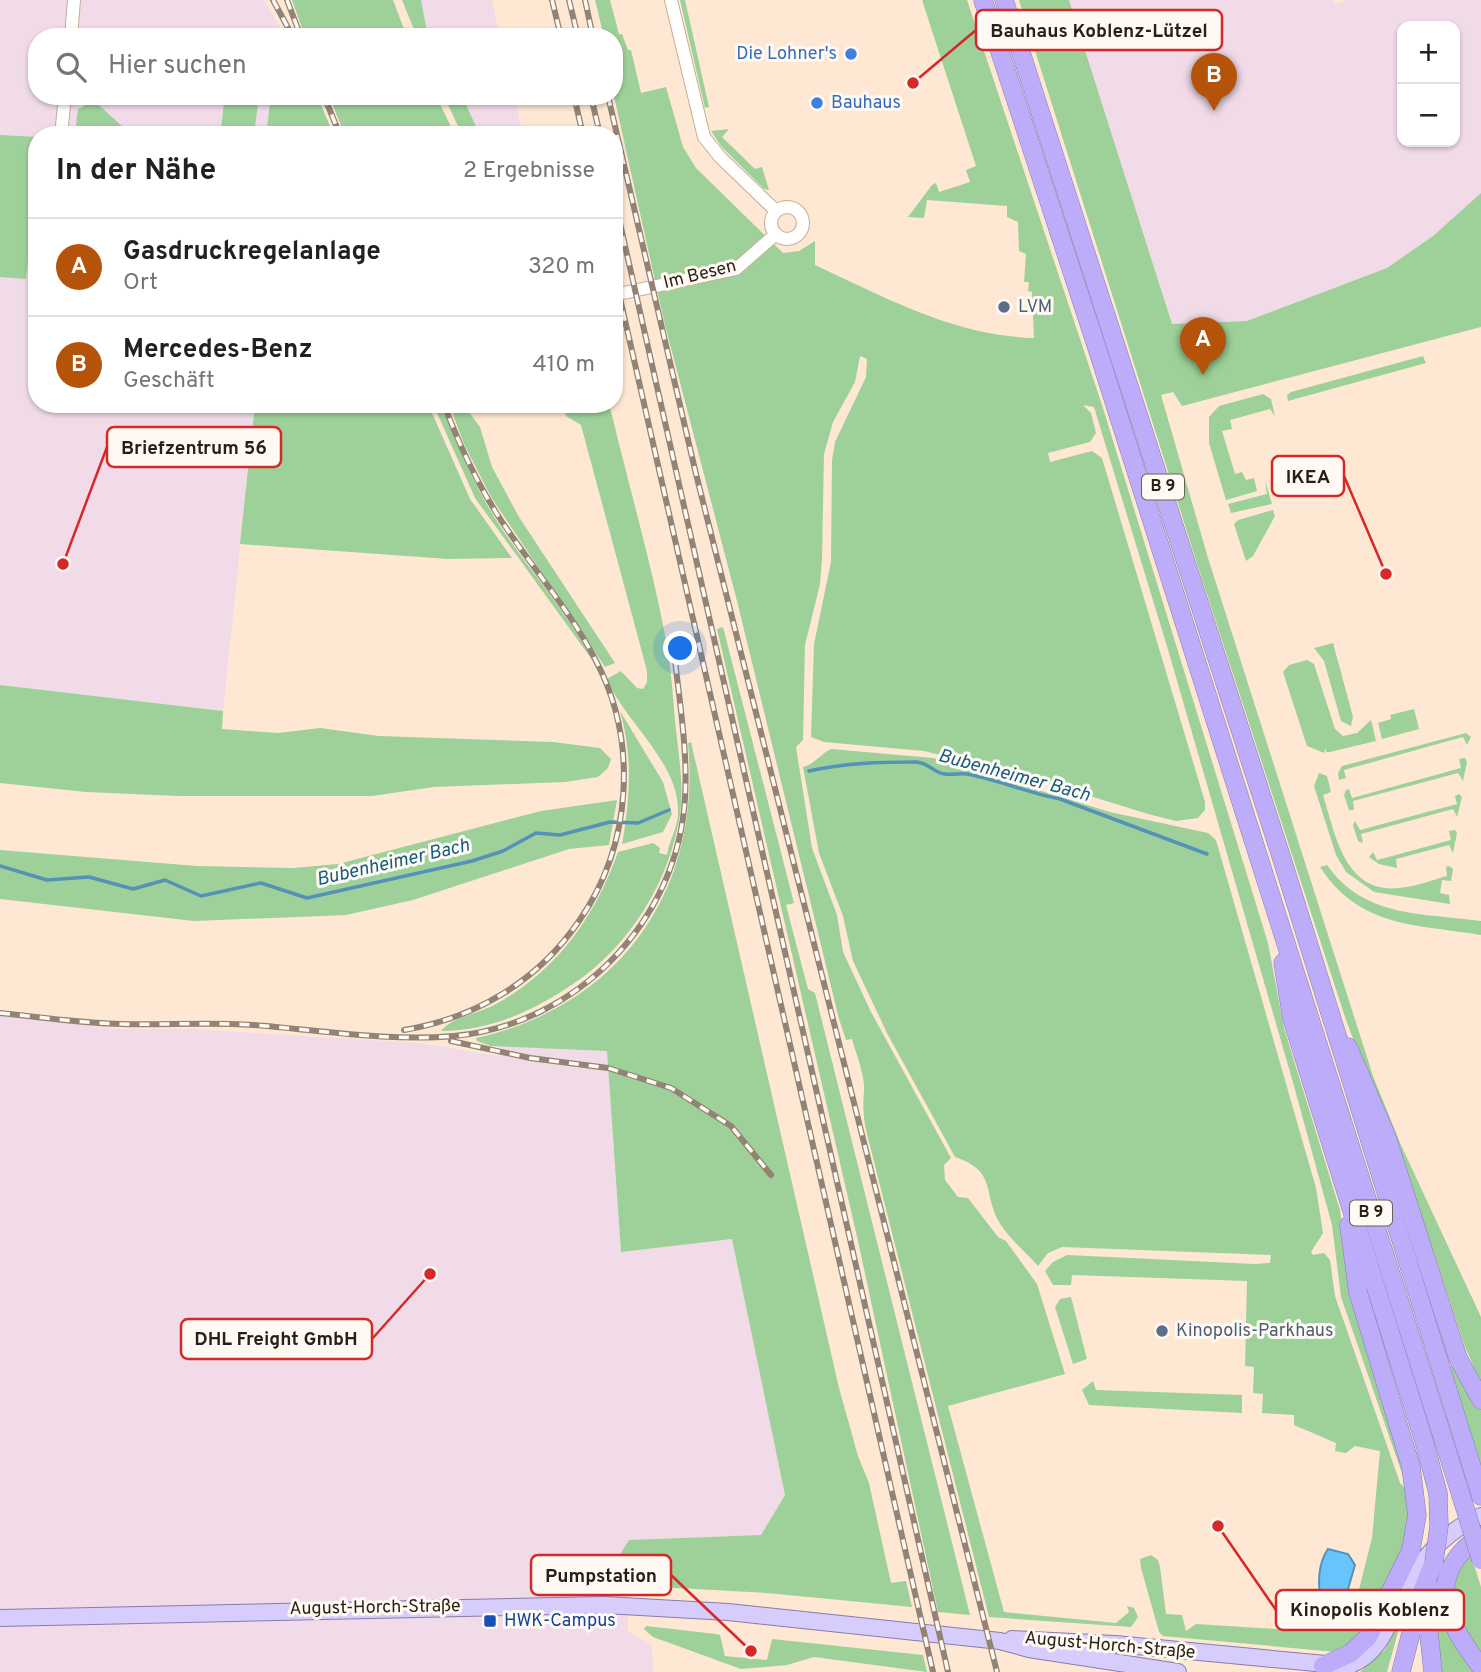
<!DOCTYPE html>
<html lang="de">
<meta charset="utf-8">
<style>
:root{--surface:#fff;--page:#f6f6f6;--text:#202124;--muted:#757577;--line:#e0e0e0;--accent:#b45309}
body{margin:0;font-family:Overpass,sans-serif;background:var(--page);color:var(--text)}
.controls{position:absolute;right:21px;top:21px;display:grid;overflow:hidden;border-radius:14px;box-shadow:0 2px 5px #0004}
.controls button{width:63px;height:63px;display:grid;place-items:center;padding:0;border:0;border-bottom:2px solid var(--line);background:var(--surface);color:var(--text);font:35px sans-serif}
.you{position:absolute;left:681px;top:649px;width:24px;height:24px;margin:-18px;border:5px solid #fff;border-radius:50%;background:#1a73e8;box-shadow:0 0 0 10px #1a73e833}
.badge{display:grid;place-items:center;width:46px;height:46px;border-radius:50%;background:var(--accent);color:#fff;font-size:23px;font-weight:700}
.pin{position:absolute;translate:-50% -58px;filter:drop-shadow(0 2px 4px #0008)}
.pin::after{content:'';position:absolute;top:37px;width:24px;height:21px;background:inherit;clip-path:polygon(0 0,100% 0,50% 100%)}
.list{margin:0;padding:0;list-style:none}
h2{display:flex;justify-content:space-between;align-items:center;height:91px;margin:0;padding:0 28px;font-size:30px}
h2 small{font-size:23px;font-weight:400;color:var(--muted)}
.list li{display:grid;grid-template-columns:46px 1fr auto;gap:21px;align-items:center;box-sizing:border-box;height:98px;padding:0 28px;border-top:2px solid var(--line)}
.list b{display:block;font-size:26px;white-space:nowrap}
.list p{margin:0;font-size:23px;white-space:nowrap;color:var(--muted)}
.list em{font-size:23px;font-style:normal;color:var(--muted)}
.icon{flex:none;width:38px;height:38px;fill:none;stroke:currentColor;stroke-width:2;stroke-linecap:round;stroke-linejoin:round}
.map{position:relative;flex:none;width:1481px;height:1672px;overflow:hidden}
.search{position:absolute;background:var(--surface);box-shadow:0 2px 5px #0004;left:28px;top:28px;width:595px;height:77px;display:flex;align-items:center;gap:18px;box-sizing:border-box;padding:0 24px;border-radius:28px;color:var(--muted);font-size:26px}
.panel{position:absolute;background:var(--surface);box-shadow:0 2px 5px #0004;left:28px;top:126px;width:595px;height:287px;border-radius:28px}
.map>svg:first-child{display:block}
.industrial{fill:#f1dbe9;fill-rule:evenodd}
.green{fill:#9dd199}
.water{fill:#67c4fc;stroke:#5492b7;stroke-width:2}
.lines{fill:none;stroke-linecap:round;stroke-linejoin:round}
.stream{stroke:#5492b7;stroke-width:3.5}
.minor-casing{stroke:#c8ae94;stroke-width:14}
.major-casing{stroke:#897baa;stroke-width:18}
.highway-casing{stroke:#897baa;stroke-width:19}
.minor{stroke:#fff;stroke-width:12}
.major{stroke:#d7cdfc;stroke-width:16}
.highway{stroke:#bdacfa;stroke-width:18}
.rail-casing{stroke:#938374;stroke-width:6}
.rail{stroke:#fef9f3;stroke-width:3.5;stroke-dasharray:10;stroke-linecap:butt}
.highway-bridge-casing{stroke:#897baa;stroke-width:19;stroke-linecap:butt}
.highway-bridge{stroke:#bdacfa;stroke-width:18}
.shop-dot{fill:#3f7fe0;stroke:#fef9f3;stroke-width:2.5}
.service-dot{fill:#5c6f8a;stroke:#fef9f3;stroke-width:2.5}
.transit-dot{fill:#1a4fb4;stroke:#fef9f3;stroke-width:2.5}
.labels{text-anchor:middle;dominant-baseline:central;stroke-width:6;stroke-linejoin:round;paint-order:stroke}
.shield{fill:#fef9f3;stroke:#696058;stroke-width:2}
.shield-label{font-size:16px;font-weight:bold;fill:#291f15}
.shop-label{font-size:18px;fill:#366cbe;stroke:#fef9f3;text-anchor:end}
.street-label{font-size:18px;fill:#291f15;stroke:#fef9f3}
.service-label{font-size:18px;fill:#4e5e75;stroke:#fef9f3;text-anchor:start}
.transit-label{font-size:18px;fill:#164399;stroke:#fef9f3;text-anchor:start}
.water-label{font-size:19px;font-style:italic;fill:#165d81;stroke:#fef9f3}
.leader{fill:none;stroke:#d62828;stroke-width:2.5}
.callout-dot{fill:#d62828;stroke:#fef9f3;stroke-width:2.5}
.callout{fill:#fef9f3;stroke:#d62828;stroke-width:2.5}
.callout-label{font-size:19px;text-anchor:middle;font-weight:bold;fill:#291f15}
</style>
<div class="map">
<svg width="1481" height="1672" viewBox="0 0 1481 1672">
<rect width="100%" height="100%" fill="#fee8d3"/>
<g class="industrial">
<polygon points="0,0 264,0 284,34 278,37 37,37 37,96 271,96 266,135 37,135 37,404 255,404 223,711 0,685"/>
<polygon points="421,0 492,0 500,37 428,37"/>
<path d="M1069,0H1333L1335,4L1349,0H1481V193L1433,236L1387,268L1247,321L1172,324ZM1402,26H1455V142H1402Z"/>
<polygon points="462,96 514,96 523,135 480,135"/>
<polygon points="0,1016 117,1029 190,1029 420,1043 497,1056 500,1046 607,1051 621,1251 732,1239 785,1495 761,1535 629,1540 596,1591 627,1594 628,1631 652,1645 653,1672 0,1672"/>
</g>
<g class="green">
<polygon points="292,0 393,0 407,37 305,37"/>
<polygon points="402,0 421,0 428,37 417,37"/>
<path d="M595,0H610L619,34H622L628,50H631L641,93L666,87L683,147L696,168L783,253L799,251L815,241V265C886,298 955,336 1034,338L1032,292L1028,291L1029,282H1024L1026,254L1019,251L1018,222L1007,217V206L927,200L924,218L908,217L932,185L936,183L939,192L970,182L966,170L976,166L922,0H967L1102,405L1268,943L1284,1028L1340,1210L1345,1251L1406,1485L1341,1297L1332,1225L1292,1079L1169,653L1094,407L1083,405L1091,413L1096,433L1090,442L1048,453L1050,462L1092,451L1102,458L1205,802V810L1198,818L1176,821L1148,814L1032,778L924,751L824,742L811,737L814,644L831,562L832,460L835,442L866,377L867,359L860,356L855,382L833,422L824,454L822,560L820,584L805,645L803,740L796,747L812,848L837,915L843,952L871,1012L951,1158L944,1165L945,1180L958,1197L968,1198L998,1237L1006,1241L1037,1284L1065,1374L948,1406L1004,1612L1116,1623L1129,1612L1127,1606L1134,1608L1138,1617L1131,1627L989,1617L866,1130C863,1114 863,1106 864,1090C865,1075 856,1054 852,1039L846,1040L839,1019L737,601L664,321L614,96V37H604Z"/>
<polygon points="680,0 685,0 709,107 705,108"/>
<polygon points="1019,0 1069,0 1172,324 1247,321 1387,268 1433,236 1481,193 1481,327 1182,406 1173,392 1161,395 1208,558 1373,1076 1401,1145 1481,1317 1481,1383 1465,1347 1436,1259 1346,1020 1201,576"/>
<polygon points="225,96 259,96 254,135 220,135"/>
<polygon points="271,96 317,96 334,135 266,135"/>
<polygon points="329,96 436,96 455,135 345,135"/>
<polygon points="444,96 462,96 480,135 462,135"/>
<polygon points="84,97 90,97 123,127 139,135 75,135 78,109 84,106"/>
<polygon points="729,129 722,137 755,169 762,167 769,190 764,189 721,146 711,131"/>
<polygon points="0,135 37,137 37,179 26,279 0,277"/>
<polygon points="1423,356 1426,363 1288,401 1287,395 1291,392"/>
<polygon points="1263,394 1271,399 1275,416 1270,409 1230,420 1232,429 1222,431 1235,474 1242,472 1246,480 1254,478 1257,491 1226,500 1209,443 1209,417 1219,406"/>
<polygon points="255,404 428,404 470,499 512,558 448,559 240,544"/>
<path d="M433,404H441C458,448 476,490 502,529C532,573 568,614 593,661L475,498Z"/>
<polygon points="449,404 463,404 480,427 492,467 519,517 615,663 605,667 491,497 464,444"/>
<path d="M562,404H608L612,415C630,491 653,568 667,646C672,674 673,702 676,730C679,758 684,787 680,814C670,881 629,947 573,984C533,1011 490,1031 441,1031C450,1018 479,1013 494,1005C556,972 595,917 618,852L653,843L660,848L659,853L667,855C669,841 678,827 678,813C680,763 624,721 607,679L621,671L637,688L643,689L647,682V671L581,425L566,416Z"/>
<polygon points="1265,480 1272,504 1231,513 1228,504 1267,494"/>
<polygon points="1273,510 1275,516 1253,556 1246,561 1234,524 1238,520"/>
<polygon points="723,627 794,903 786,905 808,989 815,993 970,1615 938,1612 858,1241 717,629"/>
<polygon points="1333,643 1353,717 1351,726 1341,721 1324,661 1314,648"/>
<polygon points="1307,660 1314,664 1335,729 1343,736 1357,733 1371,720 1376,741 1330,752 1326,752 1326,748 1324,753 1307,746 1283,672 1289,665"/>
<polygon points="0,685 223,711 222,729 278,733 320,728 379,736 553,742 600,748 611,759 608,768 598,777 565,782 434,787 372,796 178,796 86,792 0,783"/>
<polygon points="1414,709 1419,729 1382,739 1378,723 1391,719 1390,715"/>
<path d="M620,711L663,782L672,814L663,832L622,844C630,800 633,755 620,711Z"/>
<polygon points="1466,733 1471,737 1467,745 1463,737 1344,770 1346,778 1339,780 1338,773 1342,766"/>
<path d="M691,742L839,1388L858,1456L869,1483L891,1583L906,1581L912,1607L767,1593L601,1584L629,1540L761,1535L785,1495L732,1239L621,1252L607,1051L491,1046L477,1041L476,1038C620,1006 702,890 688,743Z"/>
<path d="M831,749L933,758L1110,812L1208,833L1216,840L1316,1188L1323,1233L1311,1252L1313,1255L1324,1253L1330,1260L1335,1296L1400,1483L1409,1492L1411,1518L1406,1549L1362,1637L1336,1652L1163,1636L1159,1632L1141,1568L1140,1559L1151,1555L1158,1560L1160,1567L1166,1614L1182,1615L1186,1631L1196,1624L1307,1631L1308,1626L1319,1627L1320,1613L1352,1617L1372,1538L1380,1451L1355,1446L1346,1453L1335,1451L1336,1443L1294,1425V1415L1262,1413L1263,1394L1253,1393L1254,1367L1245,1366L1247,1281L1072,1275L1071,1285H1053L1045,1271L1053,1262L1067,1255L1255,1264L1270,1263L1271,1255L1062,1247L1048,1253L1038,1266C1026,1252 1006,1236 998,1220C983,1190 996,1171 955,1157L887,1033L853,961L843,916L819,853L803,767C815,764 819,755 831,749Z"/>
<polygon points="1465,758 1467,762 1463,781 1458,773 1353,801 1354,810 1349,810 1344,795 1346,790 1349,789 1352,798 1461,768 1459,759"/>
<path d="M1319,773L1327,776L1331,792L1323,795C1335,834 1345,894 1399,888C1415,887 1432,880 1447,876L1446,867L1449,866L1453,869L1451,881L1442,880L1440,893L1449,895L1450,904L1374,892L1346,872L1336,855L1314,786Z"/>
<polygon points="1459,794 1462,797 1457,817 1453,809 1361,834 1363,843 1358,841 1353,825 1355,821 1360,830 1457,804 1455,796"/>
<polygon points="617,800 609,845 569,849 413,900 346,915 194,921 0,899 0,850 197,866 293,868 338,864 541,811"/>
<polygon points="1455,830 1457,833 1453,853 1449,845 1396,859 1397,868 1379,864 1369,857 1373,852 1377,860 1451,840 1449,831"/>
<path d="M1327,865C1364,918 1423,913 1481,921V935C1415,924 1360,928 1320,867Z"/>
<polygon points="1071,1297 1087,1359 1073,1364 1055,1307 1060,1299"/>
<polygon points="1449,1366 1455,1366 1481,1409 1481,1470"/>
<polygon points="1093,1381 1096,1390 1242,1395 1242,1413 1089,1405 1082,1390"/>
<polygon points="1470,1552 1481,1587 1481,1659 1454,1619 1452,1581"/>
<polygon points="1436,1603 1440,1603 1478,1672 1439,1672"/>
<polygon points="1403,1614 1387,1672 1360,1672 1385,1650"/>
<polygon points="646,1626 716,1634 720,1635 725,1656 767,1660 772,1639 923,1655 927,1672 814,1657 787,1665 741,1669 653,1637 644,1629"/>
</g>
<path class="water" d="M1328,1549L1348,1554L1355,1565L1346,1596L1340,1603L1322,1601C1317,1586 1318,1563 1328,1549Z"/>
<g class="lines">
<g class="stream">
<path d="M809,771C844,763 880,762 916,762C928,762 935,774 945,774C953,775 960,773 967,774C999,780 1028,793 1060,799L1207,854"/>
<polyline points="0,866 47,880 89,877 133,889 165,880 201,896 261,883 307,898 472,861 503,851 536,833 560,835 610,822 638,823 669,810"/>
</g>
<g class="minor-casing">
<g id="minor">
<polyline points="671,0 704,137 720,157 776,211"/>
<polyline points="71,37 74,0"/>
<polyline points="61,135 65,96"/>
<circle cx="787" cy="223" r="16"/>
<polyline points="614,295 736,269 776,234"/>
</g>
</g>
<g class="major-casing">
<g id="major">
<polyline points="0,1618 605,1605 728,1612 1000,1641 1029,1649 1178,1672"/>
<path d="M1012,1639L1115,1644L1347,1666C1384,1655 1392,1611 1409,1581C1425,1554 1451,1528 1481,1516"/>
</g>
</g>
<g class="highway-casing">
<g id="highway">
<polyline points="983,0 1098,351 1460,1492"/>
<polyline points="1004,0 1281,856 1481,1496"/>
<polyline points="1283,963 1292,1019 1424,1441 1438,1493"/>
<polyline points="1348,1047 1386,1135 1458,1358 1481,1400"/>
<path d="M1481,1535C1423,1576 1445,1621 1481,1667"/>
<polyline points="1431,1589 1428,1625 1433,1672"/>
<polyline points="1323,1666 1351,1653 1368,1637 1411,1550 1417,1515 1411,1467 1358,1292 1349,1225"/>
<polyline points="1401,1672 1421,1594 1434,1562"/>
</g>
</g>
<use href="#minor" class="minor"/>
<use href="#major" class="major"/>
<use href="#highway" class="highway"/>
<g class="rail-casing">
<g id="rail">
<polyline points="273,0 293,37"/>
<polyline points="287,0 298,29"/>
<polyline points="552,0 561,37"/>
<polyline points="569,0 578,37"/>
<polyline points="585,0 593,37"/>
<polyline points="324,96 340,135"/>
<polyline points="574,96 583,135"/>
<polyline points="591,96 600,135"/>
<polyline points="608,96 696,474 997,1672"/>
<polyline points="614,197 948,1672"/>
<polyline points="614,272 933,1672"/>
<path d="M0,1013C40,1017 81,1023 121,1024C166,1025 209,1022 254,1025C319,1030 389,1042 454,1036C576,1025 678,921 685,798C688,750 679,699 674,651"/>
<path d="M404,1030C476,1018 538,981 579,921C632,845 639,741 595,659C568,607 528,563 497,514C475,479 458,442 444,404"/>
<polyline points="451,1041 530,1058 608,1068 671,1088 731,1126 771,1175"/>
</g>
</g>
<use href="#rail" class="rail"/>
<g class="highway-bridge-casing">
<g id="highway-bridge">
<polyline points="1460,1492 1481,1560"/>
<polyline points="1434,1562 1439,1526 1438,1493"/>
</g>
</g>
<use href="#highway-bridge" class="highway-bridge"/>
</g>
<g class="shop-dot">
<circle cx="851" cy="54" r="7"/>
<circle cx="817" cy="103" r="7"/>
</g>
<g class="service-dot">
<circle cx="1004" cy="307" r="7"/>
<circle cx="1162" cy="1331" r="7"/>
</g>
<rect class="transit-dot" x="483" y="1614" width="14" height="14" rx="3.5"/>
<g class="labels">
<g class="shield">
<rect x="1142" y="474.5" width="42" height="25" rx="5"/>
<rect x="1350" y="1200.5" width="42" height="25" rx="5"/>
</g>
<g class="shield-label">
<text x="1163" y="487">B 9</text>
<text x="1371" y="1213">B 9</text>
</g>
<g class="shop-label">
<text x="837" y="54">Die Lohner's</text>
<text x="831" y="103" text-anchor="start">Bauhaus</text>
</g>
<g class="street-label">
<text transform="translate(700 275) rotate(-14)">Im Besen</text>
<text transform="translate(375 1608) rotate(-1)">August-Horch-Straße</text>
<text transform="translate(1110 1646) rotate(5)">August-Horch-Straße</text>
</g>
<g class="service-label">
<text x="1018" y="307">LVM</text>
<text x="1176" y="1331">Kinopolis-Parkhaus</text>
</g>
<g class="transit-label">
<text x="504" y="1621">HWK-Campus</text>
</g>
<g class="water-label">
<text transform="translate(1014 776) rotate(15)">Bubenheimer Bach</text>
<text transform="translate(393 863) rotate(-13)">Bubenheimer Bach</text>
</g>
</g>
<path class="leader" d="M913 83L976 30M63 564L107 447M1386 574L1344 476M430 1274L372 1339M751 1651L671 1575M1218 1526L1276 1610"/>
<g class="callout-dot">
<circle cx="913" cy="83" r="7"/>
<circle cx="63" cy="564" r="7"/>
<circle cx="1386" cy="574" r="7"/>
<circle cx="430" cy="1274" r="7"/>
<circle cx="751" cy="1651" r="7"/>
<circle cx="1218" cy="1526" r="7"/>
</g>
<g class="callout">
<rect x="976" y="10" width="246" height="40" rx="7"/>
<rect x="107" y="427" width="174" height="40" rx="7"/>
<rect x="1272" y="456" width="72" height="40" rx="7"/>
<rect x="181" y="1319" width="191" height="40" rx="7"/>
<rect x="531" y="1555" width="140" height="40" rx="7"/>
<rect x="1276" y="1590" width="188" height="40" rx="7"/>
</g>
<g class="callout-label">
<text x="1099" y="37">Bauhaus Koblenz-Lützel</text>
<text x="194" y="454">Briefzentrum 56</text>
<text x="1308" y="483">IKEA</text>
<text x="276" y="1345">DHL Freight GmbH</text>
<text x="601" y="1582">Pumpstation</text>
<text x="1370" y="1616">Kinopolis Koblenz</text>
</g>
</svg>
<div class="controls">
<button>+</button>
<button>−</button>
</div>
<div class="you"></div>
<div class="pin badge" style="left:1203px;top:375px">A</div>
<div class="pin badge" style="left:1214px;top:111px">B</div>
<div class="search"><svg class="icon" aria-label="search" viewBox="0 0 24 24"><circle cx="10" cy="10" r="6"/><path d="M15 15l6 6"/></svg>Hier suchen</div>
<section class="panel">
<h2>In der Nähe<small>2 Ergebnisse</small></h2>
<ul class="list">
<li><span class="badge">A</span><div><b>Gasdruckregelanlage</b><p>Ort</p></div><em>320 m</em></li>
<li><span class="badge">B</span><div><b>Mercedes-Benz</b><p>Geschäft</p></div><em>410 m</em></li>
</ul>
</section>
</div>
